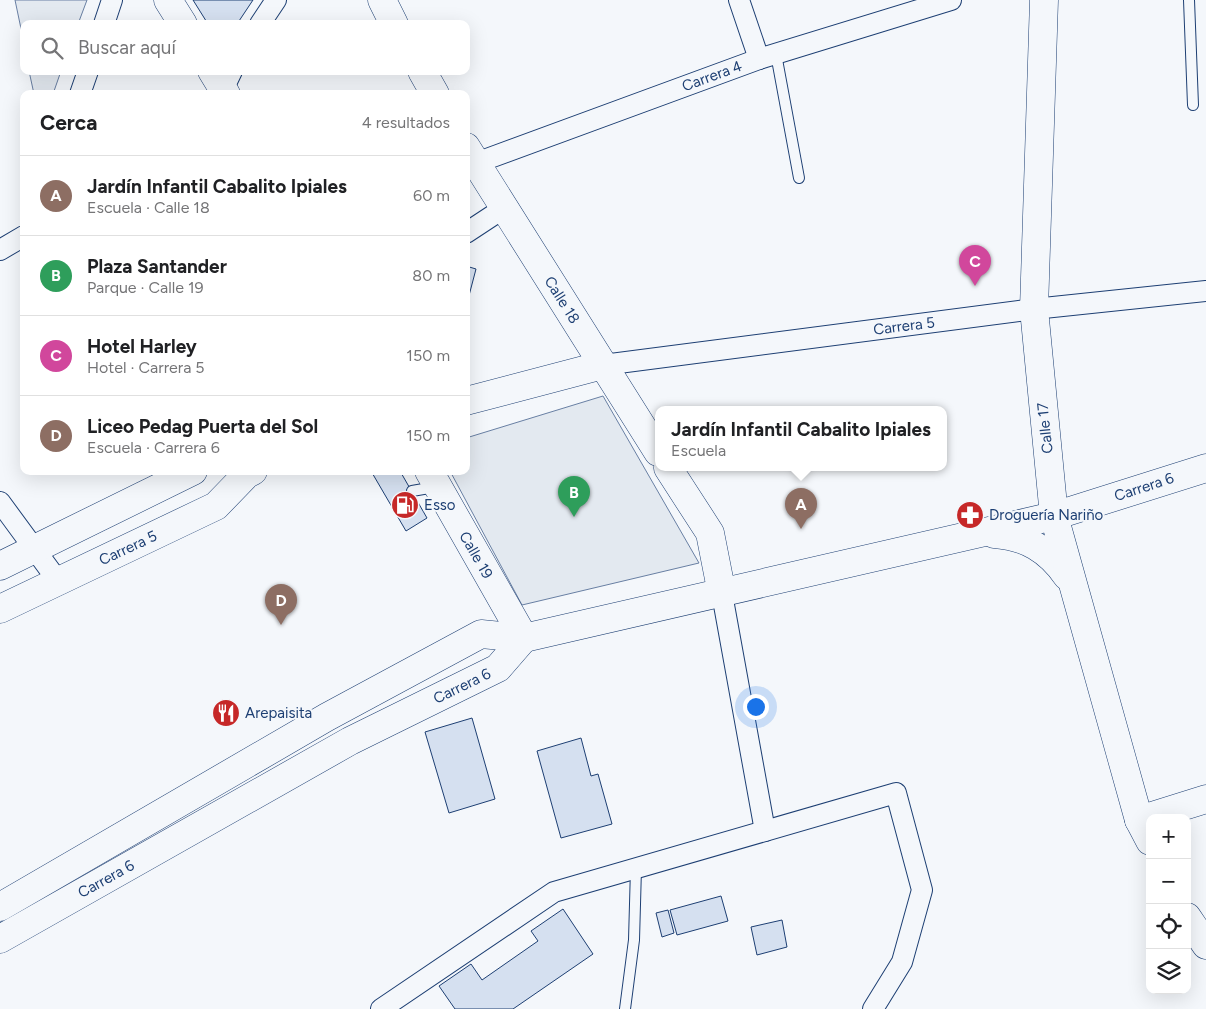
<!DOCTYPE html>
<html lang="es">
<meta charset="utf-8">
<style>
:root{--surface:#fff;--page:#f6f6f6;--text:#202124;--muted:#757577;--line:#e0e0e0;--accent:#c62828}
body{margin:0;font-family:Figtree,sans-serif;background:var(--page);color:var(--text)}
.controls{position:absolute;right:15px;bottom:15px;display:grid;overflow:hidden;border-radius:10px;box-shadow:0 5px 20px #0002}
.controls button{width:45px;height:45px;display:grid;place-items:center;padding:0;border:0;border-bottom:1px solid var(--line);background:var(--surface);color:var(--text);font:25px sans-serif}
.you{position:absolute;left:755px;top:706px;width:18px;height:18px;margin:-12px;border:4px solid #fff;border-radius:50%;background:#1a73e8;box-shadow:0 0 0 8px #1a73e833}
.badge{display:grid;place-items:center;width:32px;height:32px;border-radius:50%;background:var(--accent);color:#fff;font-size:16px;font-weight:700}
.pin{position:absolute;translate:-50% -41px;filter:drop-shadow(0 1px 2px #0008)}
.pin::after{content:'';position:absolute;top:26px;width:18px;height:15px;background:inherit;clip-path:polygon(0 0,100% 0,50% 100%)}
.popup{position:absolute;left:655px;top:406px;width:292px;height:65px;box-sizing:border-box;display:grid;place-content:center;border-radius:10px;background:var(--surface);filter:drop-shadow(0 1px 4px #0005);font-size:16px;white-space:nowrap;color:var(--muted)}
.popup b{font-size:19px;color:var(--text)}
.popup::after{content:'';position:absolute;left:50%;top:100%;margin-left:-10px;border:10px solid transparent;border-top-color:var(--surface)}
.list{margin:0;padding:0;list-style:none}
h2{display:flex;justify-content:space-between;align-items:center;height:65px;margin:0;padding:0 20px;font-size:21px}
h2 small{font-size:16px;font-weight:400;color:var(--muted)}
.list li{display:grid;grid-template-columns:32px 1fr auto;gap:15px;align-items:center;box-sizing:border-box;height:80px;padding:0 20px;border-top:1px solid var(--line)}
.list b{display:block;font-size:19px;white-space:nowrap}
.list p{margin:0;font-size:16px;white-space:nowrap;color:var(--muted)}
.list em{font-size:16px;font-style:normal;color:var(--muted)}
.icon{flex:none;width:28px;height:28px;fill:none;stroke:currentColor;stroke-width:2;stroke-linecap:round;stroke-linejoin:round}
.map{position:relative;flex:none;width:1206px;height:1009px;overflow:hidden}
.search{position:absolute;background:var(--surface);box-shadow:0 5px 20px #0002;left:20px;top:20px;width:450px;height:55px;display:flex;align-items:center;gap:12px;box-sizing:border-box;padding:0 18px;border-radius:10px;color:var(--muted);font-size:19px}
.panel{position:absolute;background:var(--surface);box-shadow:0 5px 20px #0002;left:20px;top:90px;width:450px;height:385px;border-radius:10px}
.map>svg:first-child{display:block}
.green{fill:#e3e9f0;stroke:#687fa3}
.building{fill:#d5e0f0;stroke:#1d3f73}
.lines{fill:none;stroke-linecap:round;stroke-linejoin:round}
.lane-casing{stroke:#1d3f73;stroke-width:12}
.street-casing{stroke:#1d3f73;stroke-width:22}
.secondary-casing{stroke:#1d3f73;stroke-width:29}
.primary-casing{stroke:#1d3f73;stroke-width:29}
.lane{stroke:#f4f7fb;stroke-width:10}
.street{stroke:#f4f7fb;stroke-width:20}
.secondary{stroke:#f4f7fb;stroke-width:28}
.primary{stroke:#f4f7fb;stroke-width:28}
.labels{text-anchor:middle;dominant-baseline:central;stroke-width:4;stroke-linejoin:round;paint-order:stroke}
.street-label{font-size:15px;fill:#1d3f73;stroke:#f4f7fb}
.poi-label{font-size:15px;fill:#1d3f73;stroke:#f4f7fb;text-anchor:start}
</style>
<div class="map">
<svg width="1206" height="1009" viewBox="0 0 1206 1009">
<rect width="100%" height="100%" fill="#f4f7fb"/>
<g class="green">
<polygon points="15,0 87,0 78,24 24,24 24,43"/>
<polygon points="29,71 61,71 53,94 34,94"/>
<polygon points="603,396 699,563 522,605 450,471 466,471 466,438"/>
</g>
<g class="building">
<polygon points="193,0 253,0 237,24 208,24"/>
<polygon points="466,266 476,269 466,307"/>
<polygon points="371,471 400,471 427,518 406,531"/>
<polygon points="472,718 495,799 449,813 425,732"/>
<polygon points="581,738 591,776 598,774 612,824 561,838 537,751"/>
<polygon points="721,896 728,921 677,935 670,910"/>
<polygon points="563,909 593,954 513,1009 455,1009 439,986 471,964 482,980 538,941 531,931"/>
<polygon points="668,910 674,933 662,937 656,913"/>
<polygon points="782,920 787,947 757,955 751,927"/>
</g>
<g class="lines">
<g class="lane-casing">
<g id="lane">
<polyline points="1189,0 1193,105"/>
<polyline points="776,54 799,178"/>
<polyline points="412,491 435,487"/>
<polyline points="625,1009 634,940 636,868"/>
</g>
</g>
<g class="street-casing">
<g id="street">
<polyline points="739,0 759,59"/>
<polyline points="104,24 112,0"/>
<polyline points="260,24 276,0"/>
<polyline points="80,94 88,71"/>
<polyline points="221,94 232,71"/>
<polyline points="476,163 759,59 951,0"/>
<polyline points="466,233 504,208"/>
<polyline points="0,250 24,236"/>
<polyline points="603,365 1034,309 1206,291"/>
<polyline points="0,502 58,581"/>
<polyline points="722,594 765,831"/>
<polyline points="381,1009 554,892 896,793 922,890 902,962 873,1009"/>
</g>
</g>
<g class="secondary-casing">
<g id="secondary">
<polyline points="1044,0 1034,309 1054,516 1206,468"/>
<polyline points="466,401 603,365"/>
<polyline points="0,566 193,471"/>
<polyline points="0,609 216,506 247,474 253,471"/>
<polyline points="1139,820 1206,799"/>
</g>
</g>
<g class="primary-casing">
<g id="primary">
<polyline points="168,0 183,24"/>
<polyline points="382,0 394,24"/>
<polyline points="212,71 226,94"/>
<polyline points="422,71 435,94"/>
<polyline points="466,147 658,452"/>
<polyline points="668,468 710,533 722,594"/>
<polyline points="429,471 524,638"/>
<path d="M994,534C1026,536 1049,550 1067,576"/>
<polyline points="0,907 327,717 481,634 524,638 1054,516 1139,820 1150,841"/>
<polyline points="1187,917 1206,945"/>
<polyline points="0,939 350,741 498,668 524,638"/>
</g>
</g>
<use href="#lane" class="lane"/>
<use href="#street" class="street"/>
<use href="#secondary" class="secondary"/>
<use href="#primary" class="primary"/>
</g>
<defs>
<g id="fuel-disc" transform="scale(1.4375)"><circle r="9.5" fill="#c62828" stroke="#f4f7fb"/><path d="M-5.5-6h7V0h2V4h1.3V-2.5L3-4.5l.8-.8L6-3V5H2.5V1h-1V6h-7ZM-4.2-4.7v3.2H.2V-4.7Z" fill="#fff"/></g>
<g id="pharmacy-disc" transform="scale(1.4375)"><circle r="9.5" fill="#c62828" stroke="#f4f7fb"/><path d="M-2-6h4v4h4v4h-4v4h-4v-4h-4v-4h4Z" fill="#fff"/></g>
<g id="restaurant-disc" transform="scale(1.4375)"><circle r="9.5" fill="#c62828" stroke="#f4f7fb"/><path d="M-5-6h1v4h1v-4h1v4h1v-4h1v5L-1.5 .5V6h-2V.5L-5-1ZM5-6V6H3V1.5H1.5Q1.5-4 5-6Z" fill="#fff"/></g>
</defs>
<g fill-rule="evenodd">
<use href="#fuel-disc" x="405" y="505"/>
<use href="#pharmacy-disc" x="970" y="515"/>
<use href="#restaurant-disc" x="226" y="713"/>
</g>
<g class="labels">
<g class="street-label">
<text transform="translate(712 76) rotate(-20)">Carrera 4</text>
<text transform="translate(562 300) rotate(58)">Calle 18</text>
<text transform="translate(904 326) rotate(-7)">Carrera 5</text>
<text transform="translate(1045 428) rotate(-96)">Calle 17</text>
<text transform="translate(1144 487) rotate(-18)">Carrera 6</text>
<text transform="translate(128 548) rotate(-25)">Carrera 5</text>
<text transform="translate(476 555) rotate(60)">Calle 19</text>
<text transform="translate(462 686) rotate(-26)">Carrera 6</text>
<text transform="translate(106 879) rotate(-29)">Carrera 6</text>
</g>
<g class="poi-label">
<text x="424" y="505">Esso</text>
<text x="989" y="515">Droguería Nariño</text>
<text x="245" y="713">Arepaisita</text>
</g>
</g>
</svg>
<div class="controls">
<button>+</button>
<button>−</button>
<button><svg class="icon" aria-label="locate" viewBox="0 0 24 24"><circle cx="12" cy="12" r="6"/><path d="M12 2v4M12 18v4M2 12h4M18 12h4"/></svg></button>
<button><svg class="icon" aria-label="layers" viewBox="0 0 24 24"><path d="M12 4l9 5-9 5-9-5zM3 14l9 5 9-5"/></svg></button>
</div>
<div class="you"></div>
<div class="pin badge" style="left:801px;top:529px;background:#8d6e63">A</div>
<div class="popup"><b>Jardín Infantil Cabalito Ipiales</b>Escuela</div>
<div class="pin badge" style="left:574px;top:517px;background:#2e9e5b">B</div>
<div class="pin badge" style="left:975px;top:286px;background:#d1479c">C</div>
<div class="pin badge" style="left:281px;top:625px;background:#8d6e63">D</div>
<div class="search"><svg class="icon" aria-label="search" viewBox="0 0 24 24"><circle cx="10" cy="10" r="6"/><path d="M15 15l6 6"/></svg>Buscar aquí</div>
<section class="panel">
<h2>Cerca<small>4 resultados</small></h2>
<ul class="list">
<li><span class="badge" style="background:#8d6e63">A</span><div><b>Jardín Infantil Cabalito Ipiales</b><p>Escuela · Calle 18</p></div><em>60 m</em></li>
<li><span class="badge" style="background:#2e9e5b">B</span><div><b>Plaza Santander</b><p>Parque · Calle 19</p></div><em>80 m</em></li>
<li><span class="badge" style="background:#d1479c">C</span><div><b>Hotel Harley</b><p>Hotel · Carrera 5</p></div><em>150 m</em></li>
<li><span class="badge" style="background:#8d6e63">D</span><div><b>Liceo Pedag Puerta del Sol</b><p>Escuela · Carrera 6</p></div><em>150 m</em></li>
</ul>
</section>
</div>
